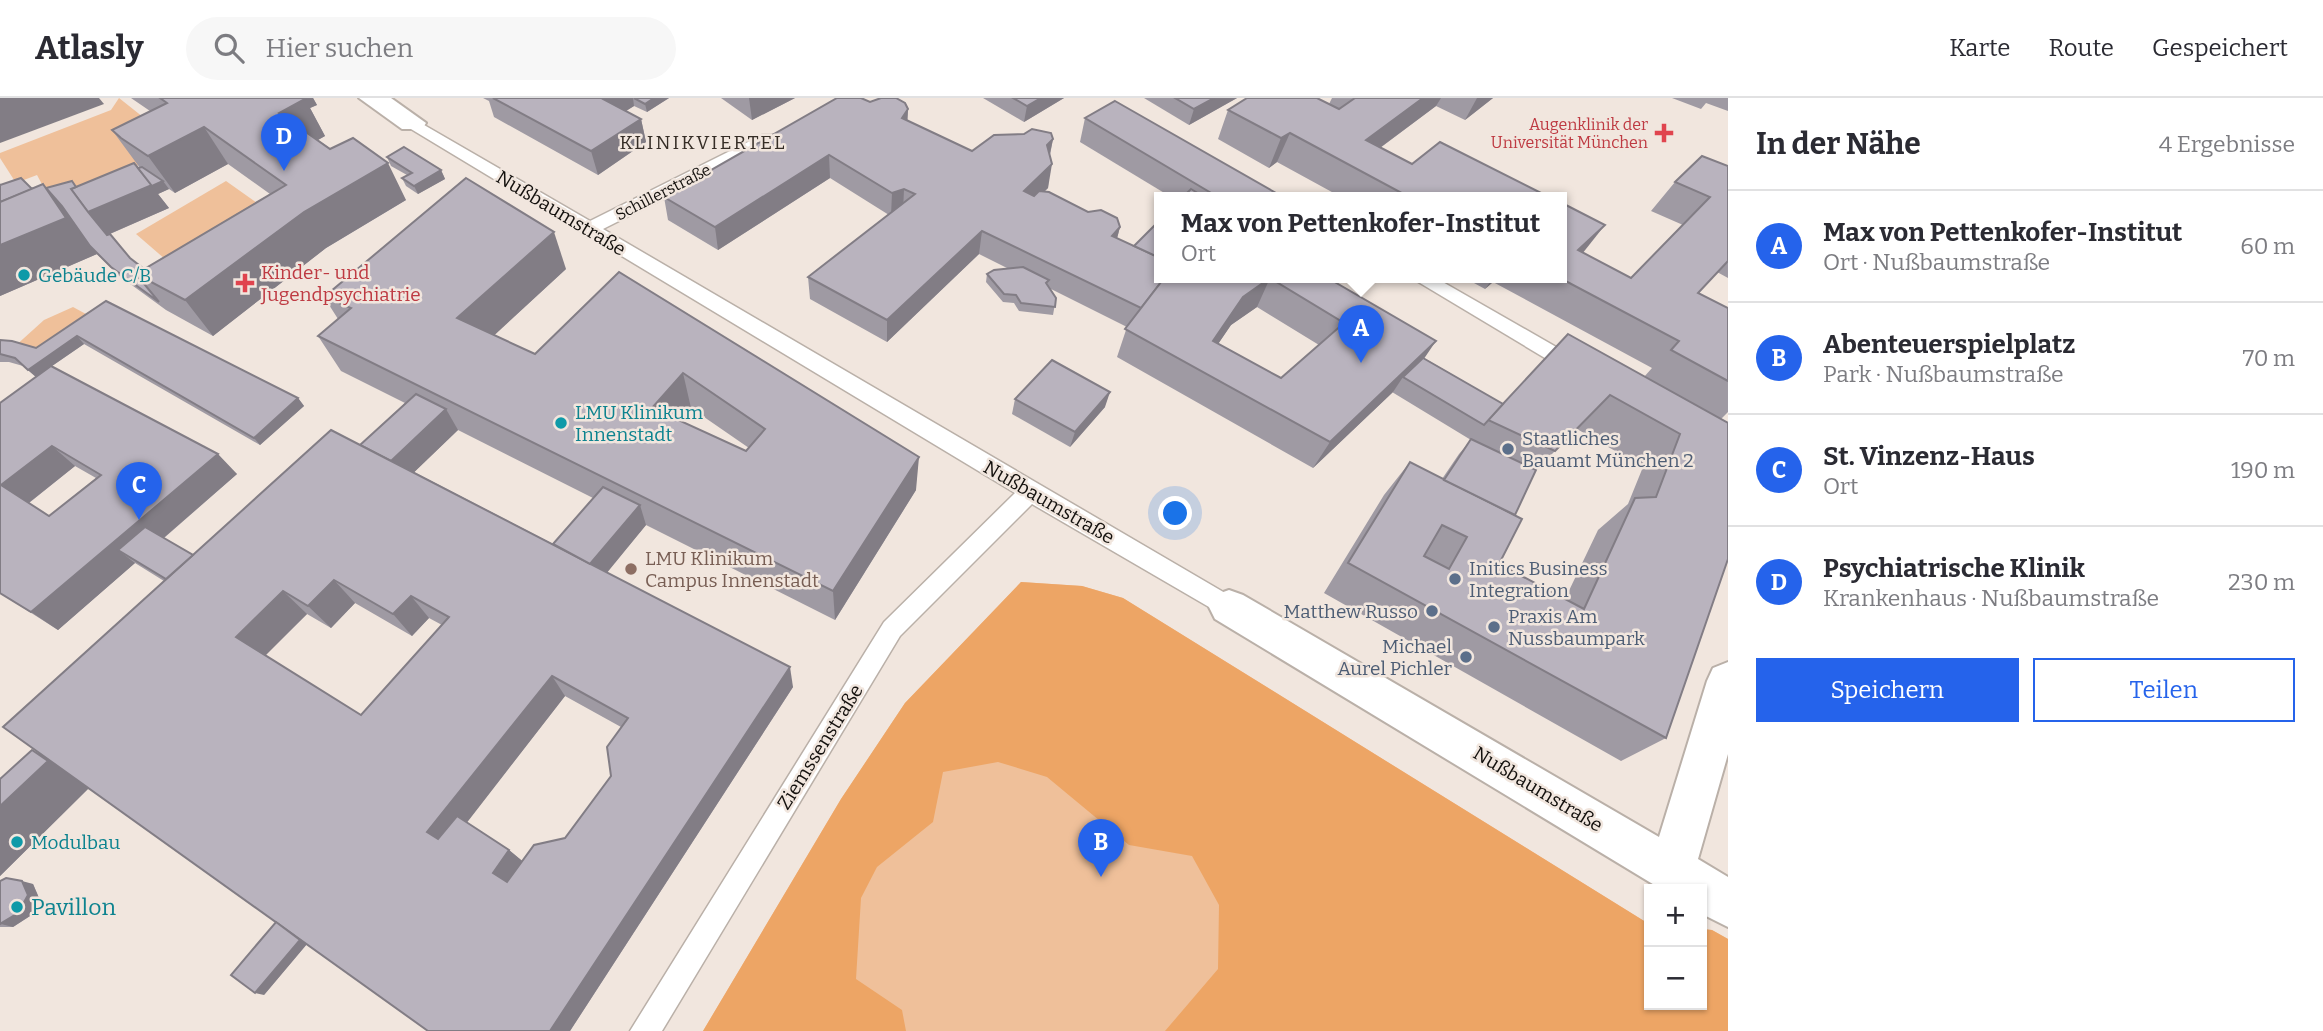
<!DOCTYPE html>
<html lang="de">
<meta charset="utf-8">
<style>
:root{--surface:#fff;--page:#f7f7f7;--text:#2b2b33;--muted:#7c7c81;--line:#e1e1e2;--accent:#2563eb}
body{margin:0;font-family:Bitter,serif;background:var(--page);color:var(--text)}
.controls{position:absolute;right:21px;bottom:21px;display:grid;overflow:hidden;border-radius:0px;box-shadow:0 2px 5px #0004}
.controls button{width:63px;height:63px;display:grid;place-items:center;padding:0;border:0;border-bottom:2px solid var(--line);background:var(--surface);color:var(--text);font:35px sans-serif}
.you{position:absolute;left:1176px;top:416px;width:24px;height:24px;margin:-18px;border:5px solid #fff;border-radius:50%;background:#1a73e8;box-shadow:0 0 0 10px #1a73e833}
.badge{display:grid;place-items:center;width:46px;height:46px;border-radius:50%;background:var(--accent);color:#fff;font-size:23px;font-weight:700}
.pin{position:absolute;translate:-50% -58px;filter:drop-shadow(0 2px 4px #0008)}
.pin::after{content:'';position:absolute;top:37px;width:24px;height:21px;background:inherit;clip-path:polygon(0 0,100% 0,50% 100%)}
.popup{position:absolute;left:1154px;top:94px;width:413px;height:91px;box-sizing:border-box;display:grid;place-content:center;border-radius:0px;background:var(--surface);filter:drop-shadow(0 2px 5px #0005);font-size:23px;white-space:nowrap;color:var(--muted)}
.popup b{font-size:26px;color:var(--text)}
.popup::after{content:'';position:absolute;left:50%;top:100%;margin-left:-14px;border:14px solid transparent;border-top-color:var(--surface)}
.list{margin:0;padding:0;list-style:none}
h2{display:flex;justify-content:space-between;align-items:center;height:91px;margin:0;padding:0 28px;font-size:30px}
h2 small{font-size:23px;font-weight:400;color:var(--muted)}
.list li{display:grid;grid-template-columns:46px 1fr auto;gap:21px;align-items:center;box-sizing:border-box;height:112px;padding:0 28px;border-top:2px solid var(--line)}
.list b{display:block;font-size:26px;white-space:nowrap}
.list p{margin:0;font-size:23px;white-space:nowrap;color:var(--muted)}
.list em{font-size:23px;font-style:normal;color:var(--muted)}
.actions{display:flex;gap:14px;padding:21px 28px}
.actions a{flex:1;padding:16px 0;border:2px solid var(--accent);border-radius:0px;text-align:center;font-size:24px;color:var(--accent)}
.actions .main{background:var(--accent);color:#fff}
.icon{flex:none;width:38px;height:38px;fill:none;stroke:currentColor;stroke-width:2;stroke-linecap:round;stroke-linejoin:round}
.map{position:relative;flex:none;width:1728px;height:933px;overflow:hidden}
header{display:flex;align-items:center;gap:42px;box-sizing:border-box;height:98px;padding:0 35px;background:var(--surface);border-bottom:2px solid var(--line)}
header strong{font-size:33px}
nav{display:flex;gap:38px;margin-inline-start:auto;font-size:24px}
.search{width:490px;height:63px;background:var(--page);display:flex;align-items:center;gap:18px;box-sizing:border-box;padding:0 24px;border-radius:38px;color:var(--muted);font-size:26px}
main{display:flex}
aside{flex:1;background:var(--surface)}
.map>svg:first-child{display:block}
.green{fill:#efc09a}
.forest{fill:#eda565}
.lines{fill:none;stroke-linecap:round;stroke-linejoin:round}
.lane-casing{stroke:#bab0a8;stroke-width:3}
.street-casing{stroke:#bab0a8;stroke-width:4}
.lane{fill:#fff;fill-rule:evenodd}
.street{fill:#fff;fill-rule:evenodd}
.wall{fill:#9f9aa3;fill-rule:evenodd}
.shaded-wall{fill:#827d85}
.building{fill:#b9b3be;stroke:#827d85;stroke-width:2;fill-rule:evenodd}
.health-dot{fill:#e0444e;stroke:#f1e6de;stroke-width:2.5}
.culture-dot{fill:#0f9aa8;stroke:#f1e6de;stroke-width:2.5}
.service-dot{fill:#5c6f8a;stroke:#f1e6de;stroke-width:2.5}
.education-dot{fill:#8d6e63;stroke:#f1e6de;stroke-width:2.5}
.labels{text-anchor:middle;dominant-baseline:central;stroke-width:5;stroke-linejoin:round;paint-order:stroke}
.far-health-label{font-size:16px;fill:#be3a42;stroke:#f1e6de;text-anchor:end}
.far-street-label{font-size:16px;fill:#13100d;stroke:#f1e6de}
.far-quarter-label{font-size:19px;letter-spacing:2px;fill:#352d26;stroke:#f1e6de}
.street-label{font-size:19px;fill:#13100d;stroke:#f1e6de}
.health-label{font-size:19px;fill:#be3a42;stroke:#f1e6de;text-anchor:start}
.culture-label{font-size:19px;fill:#0d838f;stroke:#f1e6de;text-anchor:start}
.service-label{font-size:19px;fill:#4e5e75;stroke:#f1e6de;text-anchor:start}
.education-label{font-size:19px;fill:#785e54;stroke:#f1e6de;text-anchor:start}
.near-culture-label{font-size:23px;fill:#0d838f;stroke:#f1e6de;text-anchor:start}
</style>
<header>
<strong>Atlasly</strong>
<div class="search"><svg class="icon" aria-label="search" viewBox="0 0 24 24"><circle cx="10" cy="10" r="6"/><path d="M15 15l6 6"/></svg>Hier suchen</div>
<nav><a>Karte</a><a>Route</a><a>Gespeichert</a></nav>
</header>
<main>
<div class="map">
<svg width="1728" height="933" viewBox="0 0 1728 933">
<rect width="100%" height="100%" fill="#f1e6de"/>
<g class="green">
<path d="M119,0L177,46L94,91C77,84 63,92 44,90L37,77L16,85L0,60V55L111,12Z"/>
<polygon points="226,83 271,115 180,174 136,136"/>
<polygon points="73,209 97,222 44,258 13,250 44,222"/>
<polygon points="1021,484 1082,488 1123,500 1649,826 1649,907 1702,907 1702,831 1712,832 1728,841 1728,933 703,933 841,701 905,605"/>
</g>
<polygon class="forest" points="1021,484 1082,488 1123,500 1649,826 1649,907 1702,907 1702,831 1712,832 1728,841 1728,933 1165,933 1218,871 1219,807 1192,758 1129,747 1047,679 998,664 943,674 933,724 877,769 861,800 856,881 902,912 906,933 703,933 841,701 905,605"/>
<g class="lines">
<g class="lane-casing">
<g id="lane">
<polygon points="412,20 590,123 762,37 774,37 774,45 603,131 1237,502 1241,509 1237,516 1229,519 1221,516 1032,406 900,538 662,933 630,933 884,524 1015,395 406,28 404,25"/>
<polygon points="1410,179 1434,179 1584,265 1587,270 1584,275 1570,275"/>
</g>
</g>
<g class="street-casing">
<g id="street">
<polygon points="359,0 391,0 426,25 422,31 402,31"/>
<polygon points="1229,492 1243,497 1659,739 1707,583 1713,570 1728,564 1728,656 1698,761 1728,779 1728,829 1702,816 1702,791 1661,791 1215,521 1209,509 1215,497"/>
</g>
</g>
<use href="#lane" class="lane"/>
<use href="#street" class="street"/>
</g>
<g class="wall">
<path d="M131,0H313L317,7L310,10L325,38L318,42L406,102L326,150L213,238L166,212L118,177L97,156L0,198V85L1,87L31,90L77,89L140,70L112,32L150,13ZM228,66L270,96L144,171L130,160L110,136L169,110L158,96L169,91L175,95Z"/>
<polygon points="483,0 669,0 647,14 634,8 626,13 641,21 646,44 598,77 494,19 489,3"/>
<polygon points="721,0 795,0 752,22"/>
<polygon points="983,0 1064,0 1024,24"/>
<polygon points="1144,0 1237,0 1189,27"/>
<polygon points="1332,0 1493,0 1465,22 1436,8 1380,50 1412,66 1549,99 1341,99 1277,64 1269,70 1218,41 1228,12 1329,6"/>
<polygon points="1672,0 1728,0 1728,13 1706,5 1701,11"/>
<path d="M870,4L908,11L907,22L972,53L1053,41L1050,57L1048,90L1044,94L1120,129L1117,140L1160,179H1326L1424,260L1503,306L1644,279L1652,270L1493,184L1485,191L1463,179H1562L1583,155L1631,180L1683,127L1651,113L1675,84L1728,68V180L1717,174L1698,195L1728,210V314L1721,321L1666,640L1621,663L1324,495L1384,397L1410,364L1442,381L1459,356L1471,342L1392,294H1393L1313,370L1117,259L1127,229L1051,191L1056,200L1053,217L1019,213L1014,205L1003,204L986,184L987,176L1009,171L979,156L887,244L810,201L808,179L889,117L830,80L718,152L668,122L664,99ZM1257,209L1319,247L1281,280L1218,246L1231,227ZM1577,331L1643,369L1628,406L1598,432L1565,501L1499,466L1515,417L1536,372Z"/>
<polygon points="1085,20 1283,99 1171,99 1080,44"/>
<polygon points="387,59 441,72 445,81 418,96 406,88 402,80 407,77 391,68"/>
<path d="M566,171L494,237L535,256L619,174L916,392L835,522L646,427L607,474L793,589L570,933H428L307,846L264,897L276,824L89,690L0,778V680L40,656L164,483L135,465L58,532L0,495V305L36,279L23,268L9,264H0V242L36,250L106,203L298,300L304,308L260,347L84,246L52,268L237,376L164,440L193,457L360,347L405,305L341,273L318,238L338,221L324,199ZM691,310L749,350L746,353L680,323ZM458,332L593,400L553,446L414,374ZM75,368L96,380L49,418L29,405ZM355,505L412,538L429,520L442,527L361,617L265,557L307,516L331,530ZM565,598L621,629L611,678L565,740L522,763L509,752L466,725Z"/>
<polygon points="1015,301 1105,309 1070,349 1012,316"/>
<polygon points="0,783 33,786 39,800 30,818 13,829 0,829"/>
</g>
<g class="shaded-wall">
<polygon points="0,0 99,0 104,6 0,45"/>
<polygon points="291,0 313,0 317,7 310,10 325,38 300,52 279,15"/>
<polygon points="604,0 633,0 634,8 608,24 603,1"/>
<polygon points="654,0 669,0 647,14 645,6"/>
<polygon points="749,0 795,0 752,22"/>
<polygon points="1041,0 1064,0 1024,24 1027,8"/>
<polygon points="1214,0 1237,0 1189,27 1194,11"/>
<polygon points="1423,0 1441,0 1436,8 1354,69 1366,42"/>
<polygon points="1477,0 1493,0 1465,22"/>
<polygon points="908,11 907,34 902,20"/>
<polygon points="641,21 646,44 598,77 591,53"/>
<polygon points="204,29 228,66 175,95 148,58"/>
<polygon points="1290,35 1277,64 1269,70 1281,40"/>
<polygon points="1053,41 1048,65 1047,47"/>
<polygon points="829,57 830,80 718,152 715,129"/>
<polygon points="388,65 406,102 326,150 213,238 185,202 304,114"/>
<polygon points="1052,66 1048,90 1020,116 1024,93"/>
<polygon points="441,72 445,81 418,96 414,88"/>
<polygon points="163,83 169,91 158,96 169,110 107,137 88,114"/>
<polygon points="43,86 62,108 97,156 0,198 0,147"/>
<polygon points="904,91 903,114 891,118 892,95"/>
<polygon points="1605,127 1582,156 1578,152"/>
<polygon points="1120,129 1114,152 1112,138"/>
<polygon points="982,133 979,156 887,244 887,222"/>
<polygon points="554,134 566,171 474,256 457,220"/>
<polygon points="1494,179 1497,179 1493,184 1485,191"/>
<polygon points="1270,180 1257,209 1231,227 1201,271 1213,243 1243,199"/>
<polygon points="77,238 84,246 36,279 28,272"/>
<polygon points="1436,243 1417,271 1403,279 1393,294 1313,370 1330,344"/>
<polygon points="683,275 691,310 661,344 652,310"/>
<polygon points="1110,294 1105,309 1070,349 1075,334"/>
<polygon points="298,300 304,308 260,347 254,340"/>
<polygon points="446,311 458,332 403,385 389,365"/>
<polygon points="52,348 75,368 26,407 1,387"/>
<polygon points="218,356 237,376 137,463 118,452 135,465 58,532 31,514"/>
<polygon points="919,359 916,392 835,522 833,493"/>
<polygon points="640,407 646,427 597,487 588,468"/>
<polygon points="334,482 355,505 331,530 308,508"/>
<polygon points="283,493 307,516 262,561 236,539"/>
<polygon points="411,498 429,520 412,538 393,516"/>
<polygon points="790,569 793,589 570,933 550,933"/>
<polygon points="552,578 565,598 448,749 427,734"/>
<polygon points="32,652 79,674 94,685 0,778 0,680 17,693"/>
<polygon points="509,752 526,766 510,788 493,775"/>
<polygon points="22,783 33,786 39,800 30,818 13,829 1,826"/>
<polygon points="304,837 312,840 264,897 255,895"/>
</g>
<g class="building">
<polygon points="160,0 304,0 305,1 279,15 330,51 353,40 388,65 304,114 185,202 136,176 286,87 204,29 148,58 121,40 112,32 167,5"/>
<polygon points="493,0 604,0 603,1 641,21 591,53"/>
<polygon points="634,0 654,0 645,6"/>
<polygon points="837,0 861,0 870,4 881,0 896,0 905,5 908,11 902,20 972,53 994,37 1024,36 1032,31 1051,35 1053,41 1047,47 1052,66 1024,93 1034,98 1039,93 1049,94 1088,114 1101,112 1117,120 1120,129 1112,138 1160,160 1160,179 1165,179 1141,210 982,133 887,222 808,179 915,96 904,91 892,95 829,57 715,129 664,99"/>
<polygon points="1013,0 1041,0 1027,8"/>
<polygon points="1175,0 1214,0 1194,11"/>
<polygon points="1247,0 1317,0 1339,11 1355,0 1423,0 1366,42 1412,66 1440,44 1549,99 1409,99 1290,35 1281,40 1228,12"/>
<polygon points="1115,3 1283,99 1218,99 1085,20"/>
<polygon points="404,49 441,72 414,88 402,80 412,75 387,59"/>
<polygon points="1702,58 1728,68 1728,163 1698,195 1728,210 1728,283 1671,252 1679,243 1558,179 1562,179 1562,105 1605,127 1578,152 1631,180 1710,99 1675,84"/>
<polygon points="134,65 152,87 88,114 71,91"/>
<polygon points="142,69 163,83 152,88 138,70"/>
<polygon points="21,80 31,90 33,91 0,104 0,87"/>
<path d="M466,80L554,134L457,220L535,256L619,174L919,359L833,493L318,238L351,210L324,199ZM683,275L765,331L746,353L652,310Z"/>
<polygon points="72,83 76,89 71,91 88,114 107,137 110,136 130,160 144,171 136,176 159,204 111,169 90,148 62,108 46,90"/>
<polygon points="43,86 66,120 0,147 0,104"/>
<polygon points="1191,91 1204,99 1183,99"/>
<polygon points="1160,122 1160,160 1134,148"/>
<polygon points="1023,169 1049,182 1046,185 1056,200 1055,209 1021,205 1016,197 1004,196 987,176 994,172"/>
<path d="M1165,179H1326L1436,243L1330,344L1125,231ZM1270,180L1344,225L1281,280L1213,243L1243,199Z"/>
<polygon points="106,203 298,300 254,340 77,238 28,272 15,260 0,256 0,242 12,243 36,250"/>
<path d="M1568,236L1728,325V461L1666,640L1348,465L1410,364L1522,421L1499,466L1584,511L1635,400L1656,399L1680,336L1610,297L1555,353L1488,322ZM1442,427L1467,439L1449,471L1424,458Z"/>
<polygon points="1423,260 1503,306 1484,327 1403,279"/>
<polygon points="1052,262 1110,294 1075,334 1015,301"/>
<path d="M51,268L218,356L31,514L0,495V305ZM52,348L101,377L49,418L1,387Z"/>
<polygon points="416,296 446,311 391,363 360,347"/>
<path d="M331,332L790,569L550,933H428L3,629ZM334,482L393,516L411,498L449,519L361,617L236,539L283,493L308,508ZM552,578L628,620L607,649L611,678L565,740L534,747L507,784L493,775L509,752L457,718L438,741L427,734Z"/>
<polygon points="1471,341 1536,372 1515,417 1444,382"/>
<polygon points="603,389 640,407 590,466 553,446"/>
<polygon points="145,429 193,457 166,481 118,452"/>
<polygon points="32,652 48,663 0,708 0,681"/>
<polygon points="6,780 22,783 28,797 18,815 0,826 0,783"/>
<polygon points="276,824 300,842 255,895 231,877"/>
</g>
<g class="health-dot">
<path d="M1660.5 24.5h7v7h7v7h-7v7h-7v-7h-7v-7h7z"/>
<path d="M241.5 174.5h7v7h7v7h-7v7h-7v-7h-7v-7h7z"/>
</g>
<g class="culture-dot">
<circle cx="24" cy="177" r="7"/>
<circle cx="561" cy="325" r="7"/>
<circle cx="17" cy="744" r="7"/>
<circle cx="17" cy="809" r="7"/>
</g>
<g class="service-dot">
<circle cx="1508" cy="351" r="7"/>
<circle cx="1455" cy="481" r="7"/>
<circle cx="1432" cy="513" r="7"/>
<circle cx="1494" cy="529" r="7"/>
<circle cx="1466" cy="559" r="7"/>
</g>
<circle class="education-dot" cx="631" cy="471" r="7"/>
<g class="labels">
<g class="far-health-label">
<text x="1648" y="26">Augenklinik der<tspan x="1648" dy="18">Universität München</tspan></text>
</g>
<g class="far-street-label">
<text transform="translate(663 94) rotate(-27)">Schillerstraße</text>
</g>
<g class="far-quarter-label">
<text x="703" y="44">KLINIKVIERTEL</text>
</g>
<g class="street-label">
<text transform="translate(561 115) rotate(31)">Nußbaumstraße</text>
<text transform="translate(1049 404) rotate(30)">Nußbaumstraße</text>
<text transform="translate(820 649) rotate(-58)">Ziemssenstraße</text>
<text transform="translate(1538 691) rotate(31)">Nußbaumstraße</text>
</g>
<g class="health-label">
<text x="261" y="174">Kinder- und<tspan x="261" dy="22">Jugendpsychiatrie</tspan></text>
</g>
<g class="culture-label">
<text x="38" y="177">Gebäude C/B</text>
<text x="575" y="314">LMU Klinikum<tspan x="575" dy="22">Innenstadt</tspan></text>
<text x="31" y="744">Modulbau</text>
</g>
<g class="service-label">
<text x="1522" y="340">Staatliches<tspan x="1522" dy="22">Bauamt München 2</tspan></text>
<text x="1469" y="470">Initics Business<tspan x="1469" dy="22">Integration</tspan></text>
<text x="1418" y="513" text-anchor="end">Matthew Russo</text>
<text x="1508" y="518">Praxis Am<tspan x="1508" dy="22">Nussbaumpark</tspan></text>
<text x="1452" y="548" text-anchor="end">Michael<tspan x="1452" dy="22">Aurel Pichler</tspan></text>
</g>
<g class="education-label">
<text x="645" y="460">LMU Klinikum<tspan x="645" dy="22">Campus Innenstadt</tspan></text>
</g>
<g class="near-culture-label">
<text x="31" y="809">Pavillon</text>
</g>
</g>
</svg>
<div class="controls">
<button>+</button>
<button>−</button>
</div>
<div class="you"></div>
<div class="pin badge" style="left:1361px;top:265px">A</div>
<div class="popup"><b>Max von Pettenkofer-Institut</b>Ort</div>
<div class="pin badge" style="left:1101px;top:779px">B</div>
<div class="pin badge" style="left:139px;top:422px">C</div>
<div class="pin badge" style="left:284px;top:73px">D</div>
</div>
<aside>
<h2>In der Nähe<small>4 Ergebnisse</small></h2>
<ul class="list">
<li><span class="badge">A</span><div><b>Max von Pettenkofer-Institut</b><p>Ort · Nußbaumstraße</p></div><em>60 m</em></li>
<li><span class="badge">B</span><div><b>Abenteuerspielplatz</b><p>Park · Nußbaumstraße</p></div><em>70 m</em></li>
<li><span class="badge">C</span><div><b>St. Vinzenz-Haus</b><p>Ort</p></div><em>190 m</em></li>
<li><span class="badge">D</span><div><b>Psychiatrische Klinik</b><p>Krankenhaus · Nußbaumstraße</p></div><em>230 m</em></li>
</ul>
<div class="actions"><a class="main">Speichern</a><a>Teilen</a></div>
</aside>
</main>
